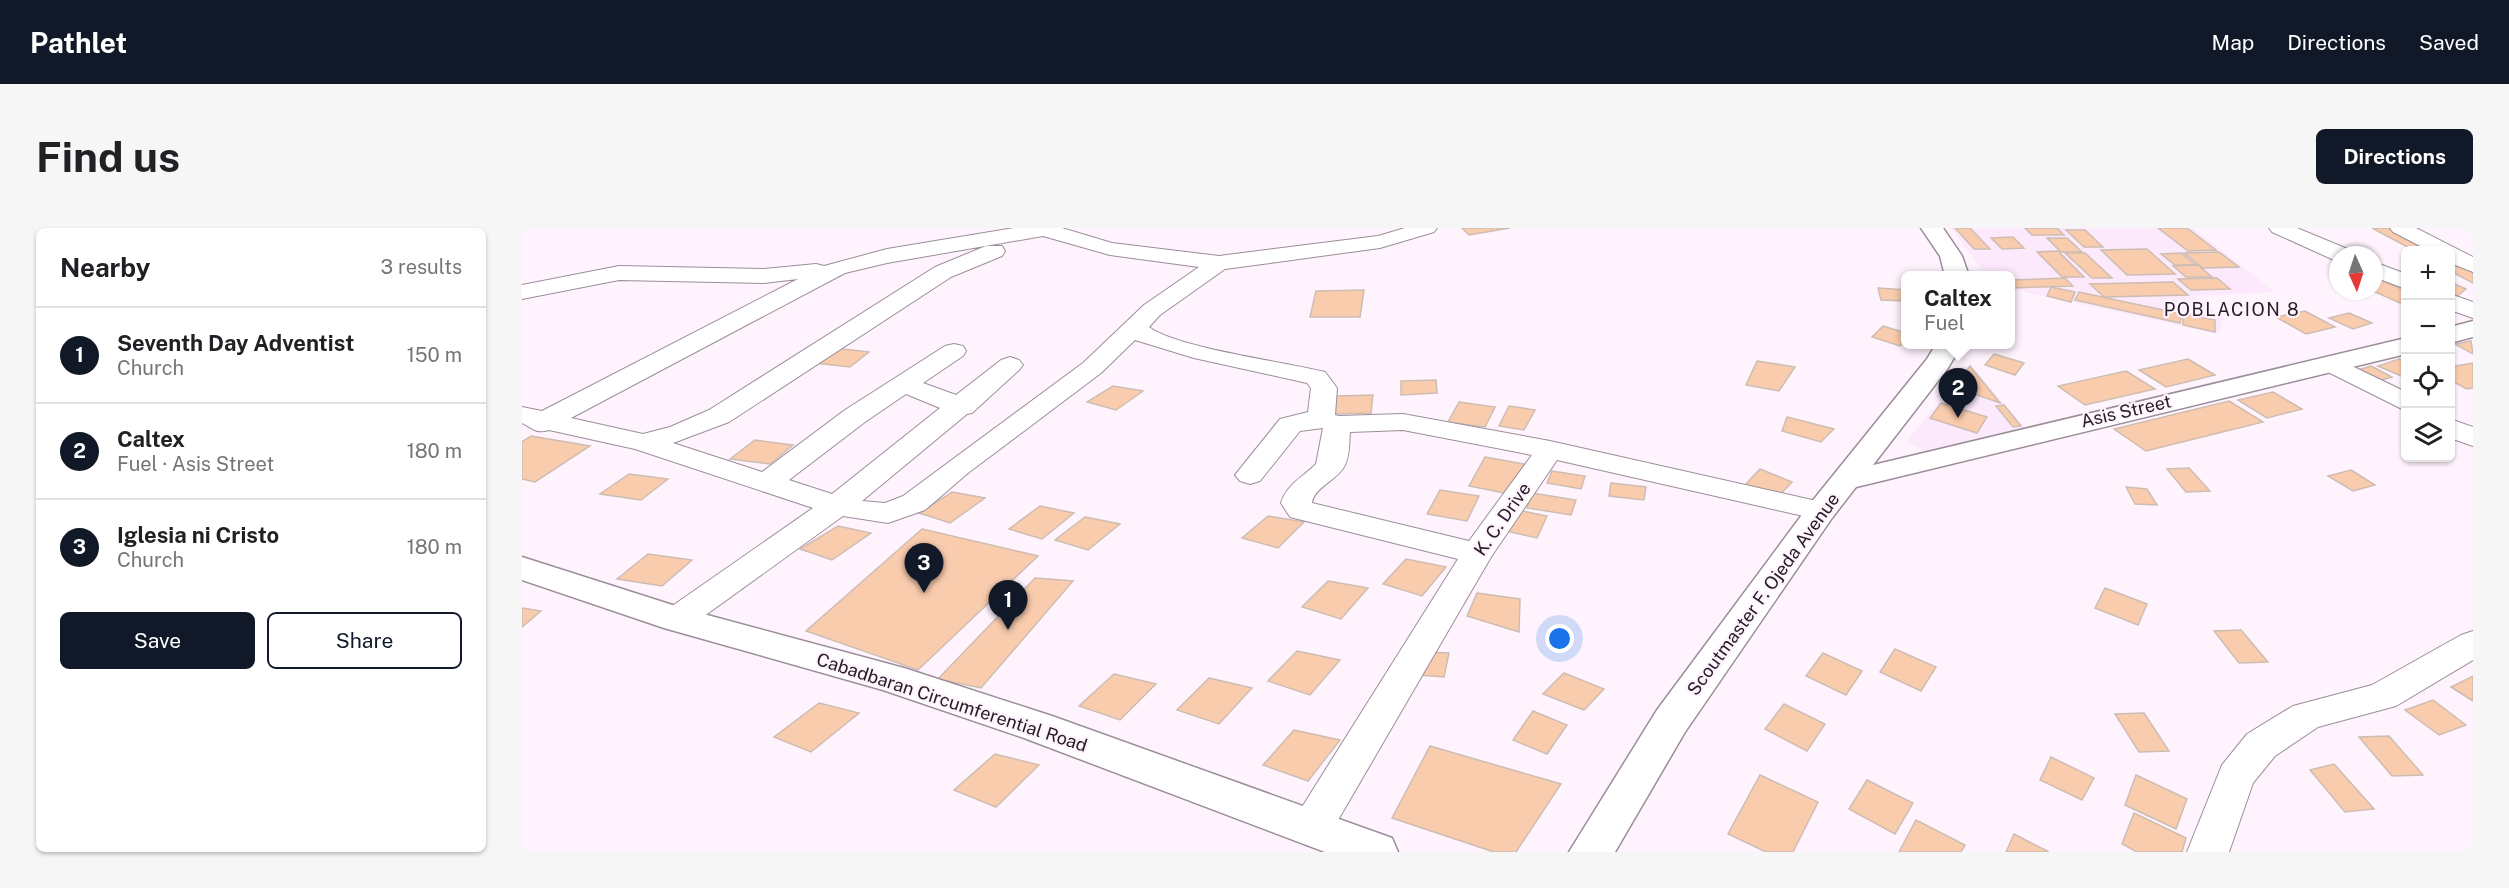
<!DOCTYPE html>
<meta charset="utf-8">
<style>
:root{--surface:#fff;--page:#f6f6f6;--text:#202124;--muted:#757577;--line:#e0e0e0;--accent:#111827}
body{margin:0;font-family:"Public Sans",sans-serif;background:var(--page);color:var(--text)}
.controls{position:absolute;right:18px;top:18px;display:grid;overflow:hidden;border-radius:9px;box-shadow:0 2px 4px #0004}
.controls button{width:54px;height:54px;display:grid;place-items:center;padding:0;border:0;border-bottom:2px solid var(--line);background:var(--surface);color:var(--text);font:30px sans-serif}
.compass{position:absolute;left:1807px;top:18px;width:54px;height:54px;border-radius:50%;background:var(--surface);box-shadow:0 2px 4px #0004;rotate:177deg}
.you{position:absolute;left:1038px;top:411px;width:21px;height:21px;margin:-15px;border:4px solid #fff;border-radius:50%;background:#1a73e8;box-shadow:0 0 0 9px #1a73e833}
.badge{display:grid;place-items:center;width:39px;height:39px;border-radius:50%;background:var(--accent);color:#fff;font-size:20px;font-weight:700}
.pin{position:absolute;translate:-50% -50px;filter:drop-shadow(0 2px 3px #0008)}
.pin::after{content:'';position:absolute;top:32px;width:21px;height:18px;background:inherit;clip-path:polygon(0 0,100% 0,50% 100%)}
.popup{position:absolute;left:1379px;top:43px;width:114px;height:78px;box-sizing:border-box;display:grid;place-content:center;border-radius:9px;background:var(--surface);filter:drop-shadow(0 2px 4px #0005);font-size:20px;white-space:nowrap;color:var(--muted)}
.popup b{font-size:22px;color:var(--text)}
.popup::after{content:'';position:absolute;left:50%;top:100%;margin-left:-12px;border:12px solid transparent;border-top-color:var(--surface)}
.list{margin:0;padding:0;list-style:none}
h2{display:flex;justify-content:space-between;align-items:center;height:78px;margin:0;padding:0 24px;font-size:26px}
h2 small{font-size:20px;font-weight:400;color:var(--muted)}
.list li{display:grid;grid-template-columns:39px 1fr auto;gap:18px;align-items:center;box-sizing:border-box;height:96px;padding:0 24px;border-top:2px solid var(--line)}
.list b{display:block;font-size:22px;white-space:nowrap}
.list p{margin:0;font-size:20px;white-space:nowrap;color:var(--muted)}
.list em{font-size:20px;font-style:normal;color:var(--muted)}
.actions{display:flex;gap:12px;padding:18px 24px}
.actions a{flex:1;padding:14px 0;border:2px solid var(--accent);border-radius:9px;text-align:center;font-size:21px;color:var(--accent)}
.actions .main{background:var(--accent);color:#fff}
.icon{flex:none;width:33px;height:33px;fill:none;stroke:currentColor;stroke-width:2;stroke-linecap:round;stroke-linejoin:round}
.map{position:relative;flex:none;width:1951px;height:624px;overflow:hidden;border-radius:9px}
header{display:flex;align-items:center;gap:36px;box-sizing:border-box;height:84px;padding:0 30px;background:var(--accent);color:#fff}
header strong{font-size:28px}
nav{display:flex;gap:33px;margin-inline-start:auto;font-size:21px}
.intro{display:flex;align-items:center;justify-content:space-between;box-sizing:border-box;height:144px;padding:0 36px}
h1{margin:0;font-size:42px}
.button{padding:15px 27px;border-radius:9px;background:var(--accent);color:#fff;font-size:21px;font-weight:700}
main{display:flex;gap:36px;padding:0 36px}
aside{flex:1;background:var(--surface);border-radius:9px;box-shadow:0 2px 4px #0004}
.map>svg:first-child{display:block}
.built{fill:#fde9fc}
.building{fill:#faccae;stroke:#cdbdb2;stroke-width:1.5}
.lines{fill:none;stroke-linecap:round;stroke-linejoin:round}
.minor-casing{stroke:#9b8e9a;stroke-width:2}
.major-casing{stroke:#9b8e9a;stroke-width:3}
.highway-casing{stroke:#9b8e9a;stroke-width:3}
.minor{fill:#fff;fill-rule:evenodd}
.major{fill:#fff;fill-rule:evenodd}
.highway{fill:#fff;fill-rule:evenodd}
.labels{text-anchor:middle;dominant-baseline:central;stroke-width:4.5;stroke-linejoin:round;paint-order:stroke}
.far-quarter-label{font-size:18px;letter-spacing:1.5px;fill:#252025;stroke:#fff3fe}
.street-label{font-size:18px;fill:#252025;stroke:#fff3fe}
</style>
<header>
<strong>Pathlet</strong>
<nav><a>Map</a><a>Directions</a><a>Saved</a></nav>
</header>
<div class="intro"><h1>Find us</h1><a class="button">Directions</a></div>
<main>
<aside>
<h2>Nearby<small>3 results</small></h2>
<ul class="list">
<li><span class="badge">1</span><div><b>Seventh Day Adventist</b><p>Church</p></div><em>150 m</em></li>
<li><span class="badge">2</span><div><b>Caltex</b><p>Fuel · Asis Street</p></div><em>180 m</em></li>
<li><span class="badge">3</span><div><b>Iglesia ni Cristo</b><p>Church</p></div><em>180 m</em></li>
</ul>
<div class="actions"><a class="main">Save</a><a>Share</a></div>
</aside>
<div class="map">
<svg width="1951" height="624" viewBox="0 0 1951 624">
<rect width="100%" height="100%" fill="#fff3fe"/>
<g class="built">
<polygon points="1429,0 1671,0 1753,64 1670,68 1702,90 1697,106 1489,61 1488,48 1464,47"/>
<polygon points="1448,136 1502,199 1402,223 1385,213"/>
</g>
<g class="building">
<polygon points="940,0 988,0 947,7"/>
<polygon points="1433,0 1448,0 1468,21 1452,21"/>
<polygon points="1503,0 1535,0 1542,7 1510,7"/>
<polygon points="1636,0 1665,0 1694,22 1666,23"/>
<polygon points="1850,0 1871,0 1914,22 1891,22"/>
<polygon points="1544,2 1563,2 1581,19 1562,19"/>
<polygon points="1491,9 1502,20 1480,21 1469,10"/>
<polygon points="1525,10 1545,10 1560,24 1539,24"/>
<polygon points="1625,21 1653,46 1605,47 1579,22"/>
<polygon points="1536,23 1562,49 1540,49 1515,24"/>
<polygon points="1697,24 1717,39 1681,40 1662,25"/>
<polygon points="1543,25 1563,25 1590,50 1570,50"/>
<polygon points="1659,25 1674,37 1653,37 1639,26"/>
<polygon points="1928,30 1951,42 1951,55 1928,43"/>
<polygon points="1676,37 1690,49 1664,49 1651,38"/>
<polygon points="1852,49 1884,63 1884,74 1878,75 1851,63"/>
<polygon points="1543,50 1551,58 1488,60 1488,52"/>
<polygon points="1695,50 1708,61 1669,62 1656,51"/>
<polygon points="1651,54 1666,67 1582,69 1568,56"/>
<polygon points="1928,54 1944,61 1934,69 1928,66"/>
<polygon points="1529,59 1553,64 1549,74 1525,68"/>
<polygon points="1356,60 1384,62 1384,73 1359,72"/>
<polygon points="842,62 838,89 788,89 794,63"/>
<polygon points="1557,64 1660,86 1658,95 1553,72"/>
<polygon points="1783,83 1813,99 1784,106 1754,89"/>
<polygon points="1827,85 1850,95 1831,101 1807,90"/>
<polygon points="1661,86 1693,92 1693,104 1661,97"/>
<polygon points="1361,98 1384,105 1384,112 1378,118 1350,109"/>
<polygon points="1949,113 1951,126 1933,116"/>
<polygon points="312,120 347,124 328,139 292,135"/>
<polygon points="1472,126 1502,135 1493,147 1463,137"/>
<polygon points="1666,131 1693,147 1644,159 1617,142"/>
<polygon points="1877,131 1884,135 1884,150 1856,138"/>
<polygon points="1235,133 1273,139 1257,163 1224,157"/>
<polygon points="1951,135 1951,160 1945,161 1928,152 1928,139"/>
<polygon points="1448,138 1478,175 1432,159"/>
<polygon points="1849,138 1870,149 1853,154 1832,143"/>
<polygon points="1604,143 1633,161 1563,177 1536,158"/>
<polygon points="914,152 915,165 879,167 879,153"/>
<polygon points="591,158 621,163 594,182 565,174"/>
<polygon points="1751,164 1780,181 1745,190 1716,172"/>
<polygon points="851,167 849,185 811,186 814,168"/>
<polygon points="1707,173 1741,194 1624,223 1592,201"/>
<polygon points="937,174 973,179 963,199 926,194"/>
<polygon points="1419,175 1465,189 1455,205 1408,190"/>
<polygon points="1482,177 1499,198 1491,199 1474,178"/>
<polygon points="987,178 1013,182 1002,202 977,198"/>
<polygon points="1265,189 1312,201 1299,214 1260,203"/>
<polygon points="9,208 68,218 13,254 0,251 0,214"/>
<polygon points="233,212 271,217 248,236 208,231"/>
<polygon points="963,229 1002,236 987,266 947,258"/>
<polygon points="1667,240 1688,263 1664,264 1645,241"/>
<polygon points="1238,241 1270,254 1255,270 1223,257"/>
<polygon points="1829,242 1853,257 1831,263 1806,248"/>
<polygon points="1030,243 1063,248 1059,261 1025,255"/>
<polygon points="107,246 146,251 119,272 78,266"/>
<polygon points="1089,255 1124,259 1122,272 1087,268"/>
<polygon points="1604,259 1625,261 1635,277 1613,276"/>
<polygon points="918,262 957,268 945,293 905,286"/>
<polygon points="430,264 463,270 428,295 397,285"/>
<polygon points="1010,265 1054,272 1049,287 1005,280"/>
<polygon points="518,278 552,285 520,311 487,301"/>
<polygon points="996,282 1025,288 1015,310 984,303"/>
<polygon points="746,288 782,294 756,320 720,310"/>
<polygon points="563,289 598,296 566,322 533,312"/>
<polygon points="316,298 349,305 310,332 278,321"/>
<polygon points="400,301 516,328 396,442 284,403"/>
<polygon points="126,326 170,332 140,358 95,351"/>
<polygon points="884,331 924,339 900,368 861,356"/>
<polygon points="513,350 551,353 459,460 416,451"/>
<polygon points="806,353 846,360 819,391 780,379"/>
<polygon points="1583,360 1625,376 1616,397 1573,380"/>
<polygon points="955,365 998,371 997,404 945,388"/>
<polygon points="0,380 19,383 0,399"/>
<polygon points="1719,402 1746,434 1717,435 1692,403"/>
<polygon points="1373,421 1414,439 1399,463 1358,444"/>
<polygon points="775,423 818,432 788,467 746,453"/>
<polygon points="903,424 927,425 922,449 897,447"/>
<polygon points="1301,425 1340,443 1324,467 1284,448"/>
<polygon points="1042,445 1082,461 1062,482 1021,466"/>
<polygon points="592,446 634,456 598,492 557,478"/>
<polygon points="1951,448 1951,473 1929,459"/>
<polygon points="687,450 730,460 697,496 655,482"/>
<polygon points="1911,472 1944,497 1917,507 1883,482"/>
<polygon points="297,475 337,485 289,524 252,509"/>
<polygon points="1262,476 1303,496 1285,523 1243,501"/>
<polygon points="1011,483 1045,497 1025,526 991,512"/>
<polygon points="1622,485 1647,523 1617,524 1593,486"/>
<polygon points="772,502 818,512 786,553 741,537"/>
<polygon points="1867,508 1901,547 1870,548 1837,509"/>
<polygon points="908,518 1039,556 994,624 972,624 870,590"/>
<polygon points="473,526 517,537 474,579 432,562"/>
<polygon points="1529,529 1572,550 1560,572 1518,552"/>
<polygon points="1812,536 1852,581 1823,584 1788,542"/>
<polygon points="1238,547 1296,574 1271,624 1244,624 1206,606"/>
<polygon points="1614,547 1665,571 1654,601 1603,577"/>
<polygon points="1345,552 1391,575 1373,606 1327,581"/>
<polygon points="1612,585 1664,610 1660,624 1615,624 1600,616"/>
<polygon points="1394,592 1443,617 1439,624 1377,624"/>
<polygon points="1492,606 1527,624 1484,624"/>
</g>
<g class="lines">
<g class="minor-casing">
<g id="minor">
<path d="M492,0H540L590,15L697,28L856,8L883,0H915L912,4L858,20L703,41L638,87L627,99C655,120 763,134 803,144L815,160L813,187L817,188L881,186L1028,213L1299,274L1310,276L1314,283L1310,290L1299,292L1035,232L969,329L805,611L790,617L775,611L769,599L775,587L936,331L768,289L759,275C765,256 781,249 794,236L801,200L778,203L738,253L728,256L718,253L713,247L758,191L786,184L789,160L785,155L672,130L613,112L579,145L446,245L403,282L366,295L321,288L167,399L155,403L143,399L138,391L143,383L291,280L113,221L27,202C13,206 11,200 0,195V179L20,183L276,51L242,55L97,52L0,71V57L97,38L242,41L294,36L302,38L365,21ZM521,8L588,27L677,39L622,77L561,135L381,268L363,275L340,273L445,186L450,185L497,142L501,137L497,132L488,129L479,132L434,167L401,155L441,128L444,123L441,118L432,116L423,118L323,182L240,244L151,215L207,194L429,49L480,28L483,23L480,18H464L413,39L187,182L148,199L121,206L49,190L323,45L365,35ZM384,166L418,180L310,266L267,252L343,194ZM881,202L1010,227L947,313L790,275C792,259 816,252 823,237C828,227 827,215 828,204Z"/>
<polygon points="1747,0 1775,0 1828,22 1831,27 1816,27 1816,33 1812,32 1750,4"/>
<polygon points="1868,0 1894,0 1951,29 1951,44 1928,35 1928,22 1906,22 1871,4"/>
<polygon points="1852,34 1884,46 1884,61 1852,49"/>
<polygon points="1928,66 1951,74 1951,90 1928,82"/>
<polygon points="1809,128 1884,164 1884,183 1800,141 1796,136 1800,131"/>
<polygon points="1928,191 1951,199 1951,218 1928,210"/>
<polygon points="1951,403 1951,432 1874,478 1796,499 1753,528 1731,555 1707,624 1665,624 1700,537 1725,506 1771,478 1850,457 1939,407"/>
</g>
</g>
<g class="major-casing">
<g id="major">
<polygon points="1951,93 1951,109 1928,115 1928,99"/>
<polygon points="1884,110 1884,126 1326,261 1315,259 1311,252 1315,245 1326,243"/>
<polygon points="0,329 163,381 382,440 530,488 870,610 876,624 803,624 502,510 361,462 142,400 0,352"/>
</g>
</g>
<g class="highway-casing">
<g id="highway">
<polygon points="1399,0 1421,0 1440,28 1447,48 1423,48 1418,28"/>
<polygon points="1414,116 1440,116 1426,140 1310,290 1163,504 1093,624 1047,624 1135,482 1288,276 1405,131"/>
</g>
</g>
<use href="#minor" class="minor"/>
<use href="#major" class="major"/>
<use href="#highway" class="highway"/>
</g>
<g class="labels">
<g class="far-quarter-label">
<text x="1710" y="81">POBLACION 8</text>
</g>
<g class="street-label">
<text transform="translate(1604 183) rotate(-13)">Asis Street</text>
<text transform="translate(980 291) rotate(-55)">K. C. Drive</text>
<text transform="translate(1241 366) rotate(-54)">Scoutmaster F. Ojeda Avenue</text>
<text transform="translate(430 474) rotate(18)">Cabadbaran Circumferential Road</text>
</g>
</g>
</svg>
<div class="controls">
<button>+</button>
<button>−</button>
<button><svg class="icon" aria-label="locate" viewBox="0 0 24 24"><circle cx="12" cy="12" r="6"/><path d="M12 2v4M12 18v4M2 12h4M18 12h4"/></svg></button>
<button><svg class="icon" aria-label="layers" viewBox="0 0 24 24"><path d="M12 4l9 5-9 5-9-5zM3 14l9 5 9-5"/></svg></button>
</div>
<svg class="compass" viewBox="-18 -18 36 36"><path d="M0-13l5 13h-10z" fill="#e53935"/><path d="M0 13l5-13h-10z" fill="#757577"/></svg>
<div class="you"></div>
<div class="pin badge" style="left:486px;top:402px">1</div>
<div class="pin badge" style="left:1436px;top:190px">2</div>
<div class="popup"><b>Caltex</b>Fuel</div>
<div class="pin badge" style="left:402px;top:365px">3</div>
</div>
</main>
